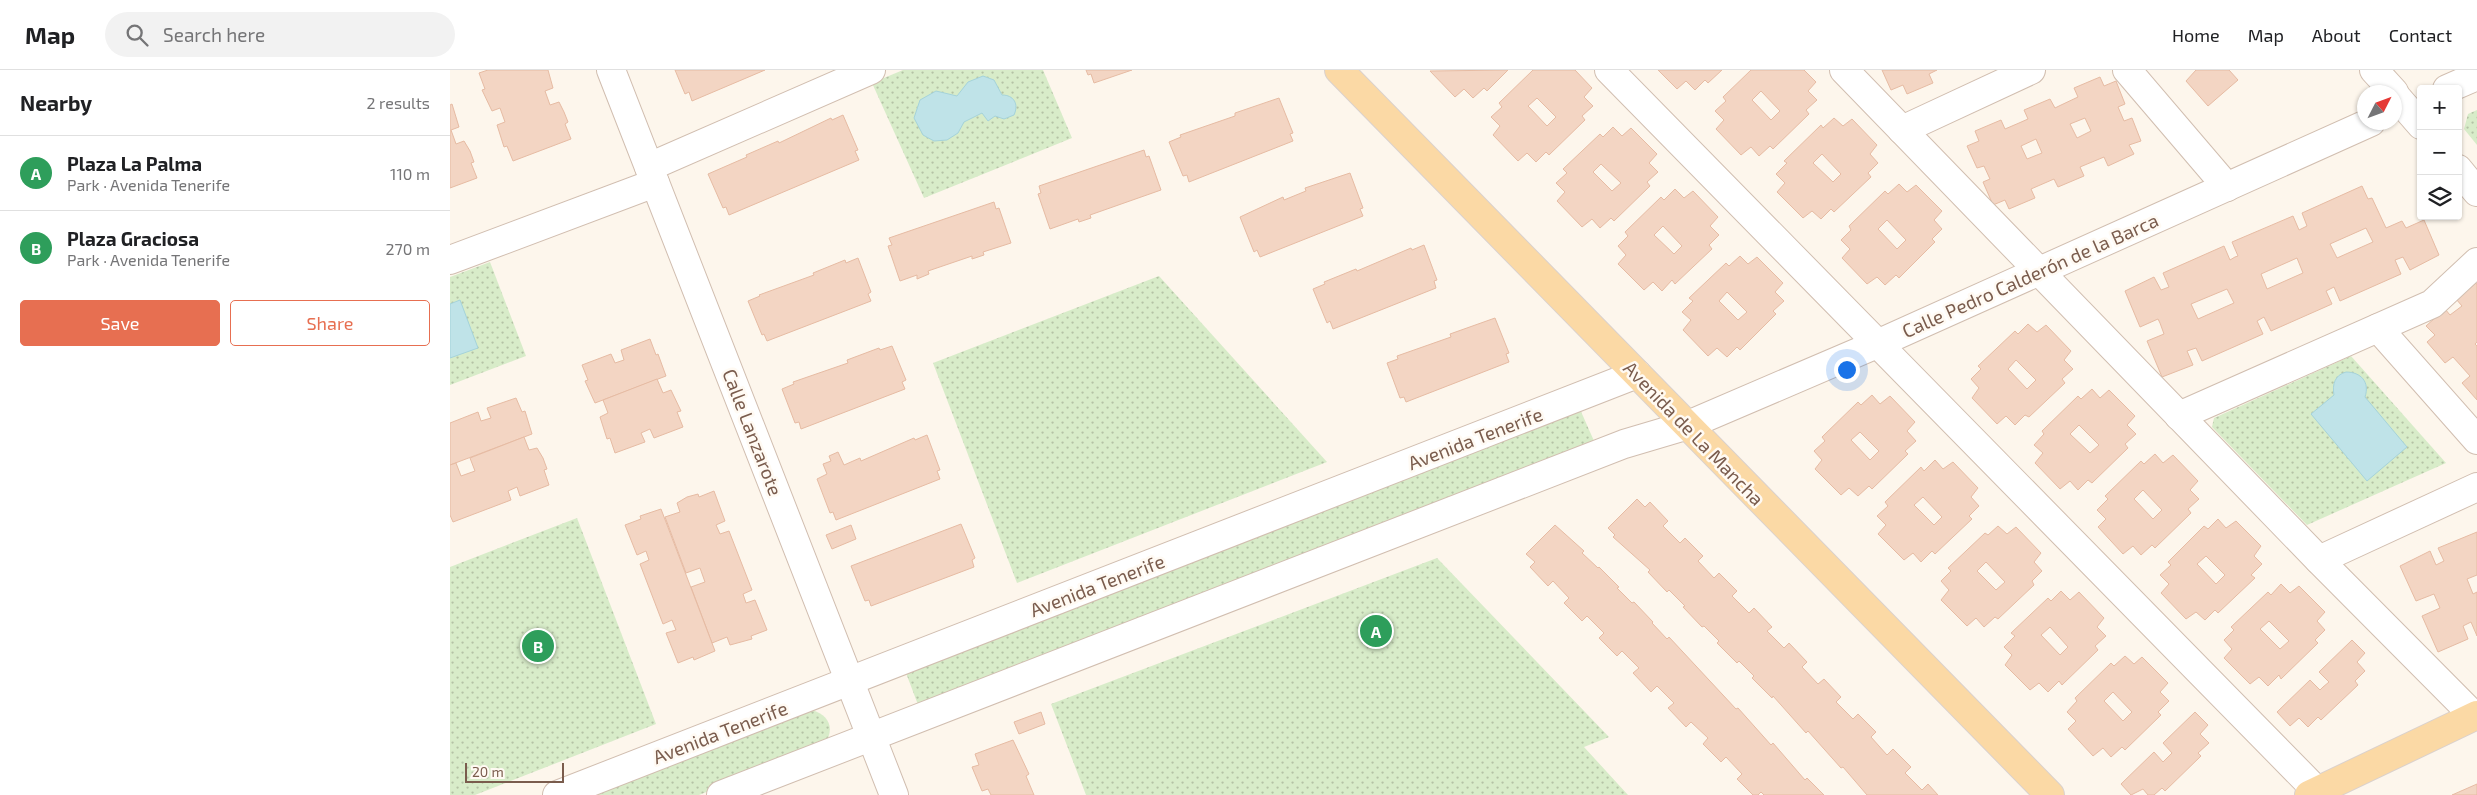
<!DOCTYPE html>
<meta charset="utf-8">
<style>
:root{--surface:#fff;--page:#f2f2f2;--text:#202124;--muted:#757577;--line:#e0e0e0;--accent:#e76f51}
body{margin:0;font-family:"Exo 2",sans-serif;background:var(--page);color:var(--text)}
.controls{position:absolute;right:15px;top:15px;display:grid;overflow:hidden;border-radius:5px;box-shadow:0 1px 4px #0004}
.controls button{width:45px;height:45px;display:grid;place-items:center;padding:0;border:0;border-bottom:1px solid var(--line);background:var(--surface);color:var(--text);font:25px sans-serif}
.compass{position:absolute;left:1907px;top:15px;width:45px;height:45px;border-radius:50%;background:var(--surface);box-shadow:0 1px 4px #0004;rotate:48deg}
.scale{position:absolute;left:15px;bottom:12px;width:99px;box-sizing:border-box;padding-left:5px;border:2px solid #7a5c4d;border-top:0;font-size:14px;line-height:18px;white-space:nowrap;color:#7a5c4d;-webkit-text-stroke:4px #fffaf3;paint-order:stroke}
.you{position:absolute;left:1396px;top:299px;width:18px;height:18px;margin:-12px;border:4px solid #fff;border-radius:50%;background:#1a73e8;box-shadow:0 0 0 8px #1a73e833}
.badge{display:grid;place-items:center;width:32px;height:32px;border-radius:50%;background:var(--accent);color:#fff;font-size:16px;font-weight:700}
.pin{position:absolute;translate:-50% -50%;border:2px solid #fff;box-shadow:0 1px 5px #0006}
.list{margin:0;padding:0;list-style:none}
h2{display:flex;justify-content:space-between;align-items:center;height:65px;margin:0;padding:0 20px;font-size:21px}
h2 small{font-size:16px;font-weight:400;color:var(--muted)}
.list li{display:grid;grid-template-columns:32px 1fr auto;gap:15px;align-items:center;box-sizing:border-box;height:75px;padding:0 20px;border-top:1px solid var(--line)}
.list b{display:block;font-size:19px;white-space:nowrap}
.list p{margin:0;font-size:16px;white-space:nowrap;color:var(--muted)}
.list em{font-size:16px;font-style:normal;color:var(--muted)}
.actions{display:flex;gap:10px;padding:15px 20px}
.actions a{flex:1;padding:11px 0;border:1px solid var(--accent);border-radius:5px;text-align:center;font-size:18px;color:var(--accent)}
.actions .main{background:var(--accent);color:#fff}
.icon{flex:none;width:28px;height:28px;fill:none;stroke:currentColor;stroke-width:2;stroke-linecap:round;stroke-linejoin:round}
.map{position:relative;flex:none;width:2027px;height:725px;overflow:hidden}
header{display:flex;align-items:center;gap:30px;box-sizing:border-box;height:70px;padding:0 25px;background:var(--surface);border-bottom:1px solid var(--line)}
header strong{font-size:24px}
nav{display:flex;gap:28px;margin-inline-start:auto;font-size:18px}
.search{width:350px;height:45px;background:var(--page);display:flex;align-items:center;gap:12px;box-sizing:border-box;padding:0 18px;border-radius:28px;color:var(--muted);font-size:19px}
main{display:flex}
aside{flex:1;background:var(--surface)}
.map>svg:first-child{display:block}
.park{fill:url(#park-dots)}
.water{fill:#bfe3e8;stroke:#a5d3da}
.building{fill:#f3d5c3;stroke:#e6bba3;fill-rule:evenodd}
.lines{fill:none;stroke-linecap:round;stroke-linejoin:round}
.minor-casing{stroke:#d1beb0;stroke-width:30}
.major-casing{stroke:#dad1cd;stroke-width:30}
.minor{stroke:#fff;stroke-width:28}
.major{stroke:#fbd9a5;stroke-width:28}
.labels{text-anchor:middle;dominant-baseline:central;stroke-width:5;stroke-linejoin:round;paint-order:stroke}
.street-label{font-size:19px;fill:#7a5c4d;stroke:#fffaf3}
</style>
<header>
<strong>Map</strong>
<div class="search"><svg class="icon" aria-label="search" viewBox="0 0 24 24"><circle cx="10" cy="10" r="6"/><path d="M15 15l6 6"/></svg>Search here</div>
<nav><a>Home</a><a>Map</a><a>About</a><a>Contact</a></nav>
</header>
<main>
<aside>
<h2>Nearby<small>2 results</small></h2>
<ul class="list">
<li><span class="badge" style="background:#2e9e5b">A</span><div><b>Plaza La Palma</b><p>Park · Avenida Tenerife</p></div><em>110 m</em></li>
<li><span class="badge" style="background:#2e9e5b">B</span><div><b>Plaza Graciosa</b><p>Park · Avenida Tenerife</p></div><em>270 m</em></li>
</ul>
<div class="actions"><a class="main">Save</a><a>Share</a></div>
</aside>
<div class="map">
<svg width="2027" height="725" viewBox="0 0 2027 725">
<defs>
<pattern id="park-dots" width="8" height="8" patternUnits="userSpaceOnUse" patternTransform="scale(1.25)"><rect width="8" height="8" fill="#d8ecc9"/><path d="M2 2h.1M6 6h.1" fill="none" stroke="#b4c2a5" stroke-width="1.8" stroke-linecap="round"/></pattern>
</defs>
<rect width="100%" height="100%" fill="#fdf6ec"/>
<g class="park">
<polygon points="453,0 593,0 622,68 474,128 422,13"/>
<polygon points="2027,40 2027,75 2014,59 2018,44"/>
<polygon points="40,192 76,286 0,315 0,207"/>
<polygon points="709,206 877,392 567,513 483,293"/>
<polygon points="1901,286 1996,393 1857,455 1762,357 1764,348"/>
<polygon points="1129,337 1144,371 470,640 456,603"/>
<polygon points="127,448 206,654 25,725 0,725 0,497"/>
<polygon points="987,488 1159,667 1134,677 1178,725 636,725 601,634"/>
<path d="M362,640C379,645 385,658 375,674L249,725H138Z"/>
</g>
<g class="water">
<path d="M533,6L544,10L552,25C564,25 569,34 564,45L554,49L545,46L538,51L532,43L514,52L508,63L497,70L484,71L473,65L464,48L470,30L486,21L507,26L518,12Z"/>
<polygon points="10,230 28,278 0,288 0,234"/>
<path d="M1896,302C1911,302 1920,312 1915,327L1957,377L1917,411L1861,344L1884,325C1882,314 1885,305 1896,302Z"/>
</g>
<g class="building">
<polygon points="38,0 98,0 103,18 95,21 100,35 109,32 114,42 118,52 115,54 121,69 63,91 57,76 54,77 47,55 55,52 50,38 42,41 32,20 35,19 29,3"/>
<polygon points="225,0 315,0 242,31 239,22 235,24"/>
<polygon points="636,0 682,0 644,13 641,4 638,5"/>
<polygon points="1058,0 1037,21 1034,18 1023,28 1014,19 1005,27 980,1"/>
<path d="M1083,0H1125L1142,18L1134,27L1143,36L1132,46L1135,50L1099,85L1096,82L1086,92L1077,83L1068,91L1043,65L1050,56L1041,47L1052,37L1049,33ZM1087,28L1106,47L1097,56L1078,36Z"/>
<polygon points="1208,0 1272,0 1258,13 1255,10 1245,20 1236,11 1227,19"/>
<path d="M1301,0H1354L1366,12L1358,21L1367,30L1356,40L1359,44L1323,79L1320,76L1309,86L1301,77L1291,85L1266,59L1274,50L1265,41L1276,31L1273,27ZM1311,21L1330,41L1321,50L1302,30Z"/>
<polygon points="1432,0 1487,0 1479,4 1483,13 1457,24 1453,15 1441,20"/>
<polygon points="1746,0 1779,0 1788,10 1758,36 1736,11"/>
<path d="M1650,7L1654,16L1666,11L1675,34L1668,37L1674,51L1682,48L1691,71L1679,75L1684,84L1658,96L1654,87L1630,97L1634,106L1608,117L1604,109L1581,119L1585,128L1559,139L1555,130L1543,135L1533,112L1540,109L1534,96L1527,98L1517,76L1529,71L1525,61L1551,50L1555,59L1569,53L1578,49L1574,40L1600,29L1605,38L1609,36L1628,27L1624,18ZM1635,48L1641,61L1627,68L1620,54ZM1586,69L1592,83L1577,89L1571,76Z"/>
<polygon points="829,28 843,63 840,64 843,71 739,112 737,105 733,106 719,72 731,67 730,65 785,46 785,43"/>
<polygon points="2,34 9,57 1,60 6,74 14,71 20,81 24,92 21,93 27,108 0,118 0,35"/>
<polygon points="393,45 408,80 405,81 409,90 279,145 276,137 273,138 258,104 297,87 296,85 328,71 329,73 381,48 382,50"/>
<path d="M1384,48L1393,56L1402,49L1427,75L1420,84L1428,93L1418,103L1421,107L1384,142L1381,139L1371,149L1362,141L1353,148L1327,122L1335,113L1326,104L1337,93L1334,91L1371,55L1373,58ZM1372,84L1391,104L1383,112L1363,93Z"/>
<path d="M1163,57L1172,66L1181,58L1207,84L1199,93L1208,102L1197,112L1200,116L1164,151L1161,148L1150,158L1142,149L1132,157L1107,131L1115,122L1106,113L1117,103L1113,99L1150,64L1153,67ZM1151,94L1171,113L1162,121L1143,102Z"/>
<polygon points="694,80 696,87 699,86 711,120 640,145 641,148 629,152 628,149 600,159 588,124 591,123 589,116"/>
<polygon points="900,103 913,138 910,139 913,146 810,187 807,180 804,182 790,147 833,127 834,130 856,121 855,118"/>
<path d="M1449,114L1457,122L1466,115L1492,141L1484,150L1492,159L1482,169L1485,172L1449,208L1446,205L1435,215L1427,207L1417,214L1392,188L1400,179L1391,170L1401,160L1399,156L1435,121L1438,124ZM1437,150L1456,170L1447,179L1428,159Z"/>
<path d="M1912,116L1918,129L1922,128L1936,158L1952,151L1956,158L1974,150L1989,185L1960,200L1953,187L1945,190L1951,204L1890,231L1884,217L1876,221L1882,234L1821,261L1814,247L1807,251L1813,264L1752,291L1746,278L1737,281L1743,295L1712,307L1697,271L1714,264L1710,253L1708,249L1690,257L1675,221L1704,207L1711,220L1719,217L1713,203L1774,176L1780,190L1785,187L1788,186L1782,172L1843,146L1849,160L1857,156L1852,143ZM1916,158L1923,172L1887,188L1880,174ZM1847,188L1853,203L1817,219L1811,204ZM1777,219L1784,233L1748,249L1741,234Z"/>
<path d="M1225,119L1234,128L1243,121L1268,147L1260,156L1269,165L1259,175L1262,179L1225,214L1222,210L1212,221L1203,212L1194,220L1168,194L1176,185L1168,176L1178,166L1175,162L1211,127L1214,130ZM1213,156L1232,176L1224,184L1204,165Z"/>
<polygon points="544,132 546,139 549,138 561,173 533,182 534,185 522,189 522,186 478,201 479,204 467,209 467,205 450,211 438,176 442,175 439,168"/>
<polygon points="974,175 987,210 984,211 986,218 883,259 880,251 877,253 863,219 875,214 874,212 906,199 907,201 961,178 962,180"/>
<path d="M1290,186L1298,194L1307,187L1333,213L1325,222L1334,231L1323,241L1326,244L1290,280L1287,277L1277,287L1267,278L1258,286L1233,260L1241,250L1232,242L1243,231L1239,228L1276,193L1279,196ZM1277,222L1297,242L1288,250L1269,231Z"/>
<polygon points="408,188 421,222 418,224 421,231 317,271 314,264 312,265 298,231 310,226 309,225 364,205 363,203 395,190 396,193"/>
<polygon points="2026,213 2027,215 2027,272 2025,274 2027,276 2027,330 2012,313 2020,306 2003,287 1995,293 1977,272 1985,265 1976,256 1995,239 2000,245 2012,236 2006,229"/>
<polygon points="1045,248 1059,283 1056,284 1059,292 956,332 954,327 950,328 937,293 948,289 947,286 1001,267 1000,264"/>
<path d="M1578,254L1587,262L1596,255L1621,281L1614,290L1623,299L1612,309L1615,313L1579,347L1575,345L1565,355L1556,346L1547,354L1522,328L1529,318L1521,309L1531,299L1528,296L1565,261L1568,264ZM1566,290L1586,310L1577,319L1558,299Z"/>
<polygon points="200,269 206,285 208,284 216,306 145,333 135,311 138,310 132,295 161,284 165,293 174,290 171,280"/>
<polygon points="442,276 456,310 452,312 455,319 351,359 349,352 345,353 332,319 344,314 343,312 398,293 397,290 429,278 430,280"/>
<polygon points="207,309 213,323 221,320 231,341 227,342 233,357 204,368 200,359 191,363 195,372 165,383 160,368 157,369 150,347 158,343 153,330"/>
<path d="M1642,319L1650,328L1659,320L1685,346L1677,355L1686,364L1675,374L1678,378L1642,413L1638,410L1628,420L1620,411L1610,419L1585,393L1593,383L1584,375L1594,364L1592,361L1628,326L1631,329ZM1629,355L1649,375L1640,383L1620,364Z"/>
<path d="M1422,325L1430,334L1440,326L1465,352L1457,361L1466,371L1455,381L1458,384L1422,419L1419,416L1408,426L1399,418L1391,425L1365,399L1372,390L1364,381L1375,371L1372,367L1408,332L1411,335ZM1410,362L1429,381L1420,390L1401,370Z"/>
<polygon points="66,328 72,342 75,341 82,364 0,395 0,353 28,342 31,351 41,348 37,338"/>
<polygon points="477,365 490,400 487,401 490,409 386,450 383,442 380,443 367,409 377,404 373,394 381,391 379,386 388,382 394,395 410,388 411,391 464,368 465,370"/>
<polygon points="74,367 79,380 87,378 93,388 97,399 94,400 99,415 70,426 67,417 58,421 61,430 3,452 0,445 0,395 6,393 11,406 25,401 20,388"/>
<path d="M1705,384L1713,393L1723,385L1748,411L1740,420L1749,429L1738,439L1741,443L1705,478L1702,475L1691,485L1683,476L1673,484L1648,457L1656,449L1647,440L1658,429L1655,426L1691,391L1694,394ZM1693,420L1712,440L1703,449L1684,429Z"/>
<path d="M1485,390L1493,399L1503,392L1528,418L1521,427L1529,436L1519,446L1522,449L1485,484L1482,481L1471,492L1463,483L1454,490L1428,464L1436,455L1427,446L1438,436L1435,432L1471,397L1474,401ZM1473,427L1492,447L1484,455L1464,435Z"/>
<polygon points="264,421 275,451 266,455 270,464 279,461 302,520 293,524 296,533 305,530 317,560 301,566 302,569 280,575 277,567 262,573 241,517 255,512 250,498 236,503 215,447 230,442 227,433 237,427 248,424 249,427"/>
<polygon points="1187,429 1195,437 1200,432 1218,451 1213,456 1230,473 1235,468 1253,486 1248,491 1264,508 1269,503 1287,521 1282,526 1299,543 1304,538 1322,557 1317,561 1334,578 1339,573 1357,592 1352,597 1368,614 1374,609 1391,627 1386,632 1403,649 1408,644 1426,662 1421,667 1437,685 1443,679 1461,697 1455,703 1472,720 1478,714 1488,725 1417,725 1393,697 1391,698 1358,661 1356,663 1323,626 1322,628 1302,608 1304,606 1289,591 1287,593 1267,573 1269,571 1254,556 1252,557 1233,537 1235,536 1219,520 1217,522 1198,502 1200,500 1163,467 1165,465 1158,458"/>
<polygon points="211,439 265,581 244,590 243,587 228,593 216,563 226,560 222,550 213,554 190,494 199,490 196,481 187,485 175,455 191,449 190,446"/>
<path d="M1768,449L1776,458L1786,451L1811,476L1804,486L1812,494L1801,505L1805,508L1768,543L1765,540L1755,550L1746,542L1736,549L1711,523L1719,514L1710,505L1721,495L1718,492L1754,456L1758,459ZM1756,486L1775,505L1766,514L1747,494Z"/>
<polygon points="511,454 525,488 522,490 524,497 421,536 419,530 415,531 401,496"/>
<polygon points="401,455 406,469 382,479 376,465"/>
<polygon points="1105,455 1134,481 1132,483 1148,498 1149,497 1169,517 1167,518 1182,533 1184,532 1203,552 1202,553 1217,569 1219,567 1286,639 1288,638 1321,675 1323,673 1355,710 1357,708 1374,725 1314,725 1311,722 1308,725 1303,725 1287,709 1292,704 1276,687 1271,692 1253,674 1258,668 1241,652 1236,657 1218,638 1224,633 1207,616 1201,622 1183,603 1189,598 1172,581 1167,586 1149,568 1154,563 1137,546 1132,551 1114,533 1119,528 1103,511 1098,516 1080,497 1085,492 1076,484"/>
<path d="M1548,456L1557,464L1566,457L1591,483L1584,492L1592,501L1582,511L1584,515L1548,549L1545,547L1534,557L1526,548L1517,556L1491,530L1499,520L1491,511L1501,501L1498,498L1535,463L1538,465ZM1536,492L1555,512L1546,520L1527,501Z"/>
<polygon points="2027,462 2027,505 2017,509 2023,524 2027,522 2027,566 2021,552 2013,556 2018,569 1988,582 1972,546 1990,538 1984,524 1966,531 1950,496 1980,481 1986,495 1994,491 1988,478"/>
<path d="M1831,514L1840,523L1849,516L1875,542L1867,551L1875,560L1865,570L1868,573L1831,609L1829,605L1818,616L1809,607L1800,614L1774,588L1782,579L1774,570L1784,560L1781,557L1818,522L1821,525ZM1819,551L1839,571L1830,579L1810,559Z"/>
<path d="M1611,521L1620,530L1629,522L1654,548L1647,557L1656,566L1645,576L1648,580L1612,615L1609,611L1598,622L1589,613L1580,620L1555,595L1562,585L1554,577L1565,566L1561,563L1598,528L1601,531ZM1600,557L1618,577L1610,585L1591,565Z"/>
<polygon points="1902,570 1915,583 1907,592 1915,601 1905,611 1908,615 1871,650 1868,647 1858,657 1849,648 1840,656 1827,642 1860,610 1870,620 1873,617 1879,612 1869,602"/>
<path d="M1675,586L1684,594L1692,587L1718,613L1710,622L1719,631L1708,642L1711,645L1675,680L1672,677L1661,687L1653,678L1643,686L1618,659L1626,651L1617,642L1627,631L1625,628L1661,593L1664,596ZM1663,622L1682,642L1673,651L1654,631Z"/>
<polygon points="591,642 595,654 569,664 564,652"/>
<polygon points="1745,642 1758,655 1750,664 1759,673 1748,683 1751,686 1715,721 1712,718 1704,725 1698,725 1693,719 1681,725 1671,714 1704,682 1713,692 1722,683 1713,673"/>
<polygon points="563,670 579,704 576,706 584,725 541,725 538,719 532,721 522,697 529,695 525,684"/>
<polygon points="2027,714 2027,725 2002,725"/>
</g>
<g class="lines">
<g class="minor-casing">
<g id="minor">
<polyline points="161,0 444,725"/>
<polyline points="1159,0 1867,721"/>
<polyline points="1394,0 1869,490 2024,646"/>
<polyline points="1677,0 1777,117"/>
<polyline points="1924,0 1944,22"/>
<polyline points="1997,19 2027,6"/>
<polyline points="1944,24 1971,55"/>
<polyline points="1452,60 1581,0"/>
<polyline points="199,97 421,0"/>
<polyline points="2008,99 2027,122"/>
<polyline points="0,190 205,113"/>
<polyline points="1928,258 2027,370"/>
<polyline points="1729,346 1982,234 2027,192"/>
<polyline points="1869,490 2027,417"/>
<polyline points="107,725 1187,304"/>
<polyline points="271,725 1174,374 1238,355 1427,274 1921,52"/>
</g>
</g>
<g class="major-casing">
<g id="major">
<polyline points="889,0 1600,725"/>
<polyline points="1859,725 2027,645"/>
</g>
</g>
<use href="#minor" class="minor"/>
<use href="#major" class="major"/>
</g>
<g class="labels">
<g class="street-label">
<text transform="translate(1580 205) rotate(-24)">Calle Pedro Calderón de la Barca</text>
<text transform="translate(303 362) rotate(69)">Calle Lanzarote</text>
<text transform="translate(1244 363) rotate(46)">Avenida de La Mancha</text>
<text transform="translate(1025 368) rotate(-21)">Avenida Tenerife</text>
<text transform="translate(647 515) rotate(-21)">Avenida Tenerife</text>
<text transform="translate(270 662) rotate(-21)">Avenida Tenerife</text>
</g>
</g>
</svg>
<div class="controls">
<button>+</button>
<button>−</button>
<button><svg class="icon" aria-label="layers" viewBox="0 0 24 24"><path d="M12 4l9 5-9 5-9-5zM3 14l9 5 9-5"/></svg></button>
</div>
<svg class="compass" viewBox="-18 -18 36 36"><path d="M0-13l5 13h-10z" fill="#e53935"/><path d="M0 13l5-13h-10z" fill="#757577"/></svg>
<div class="scale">20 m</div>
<div class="you"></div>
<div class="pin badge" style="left:926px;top:561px;background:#2e9e5b">A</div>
<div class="pin badge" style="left:88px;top:576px;background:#2e9e5b">B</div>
</div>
</main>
